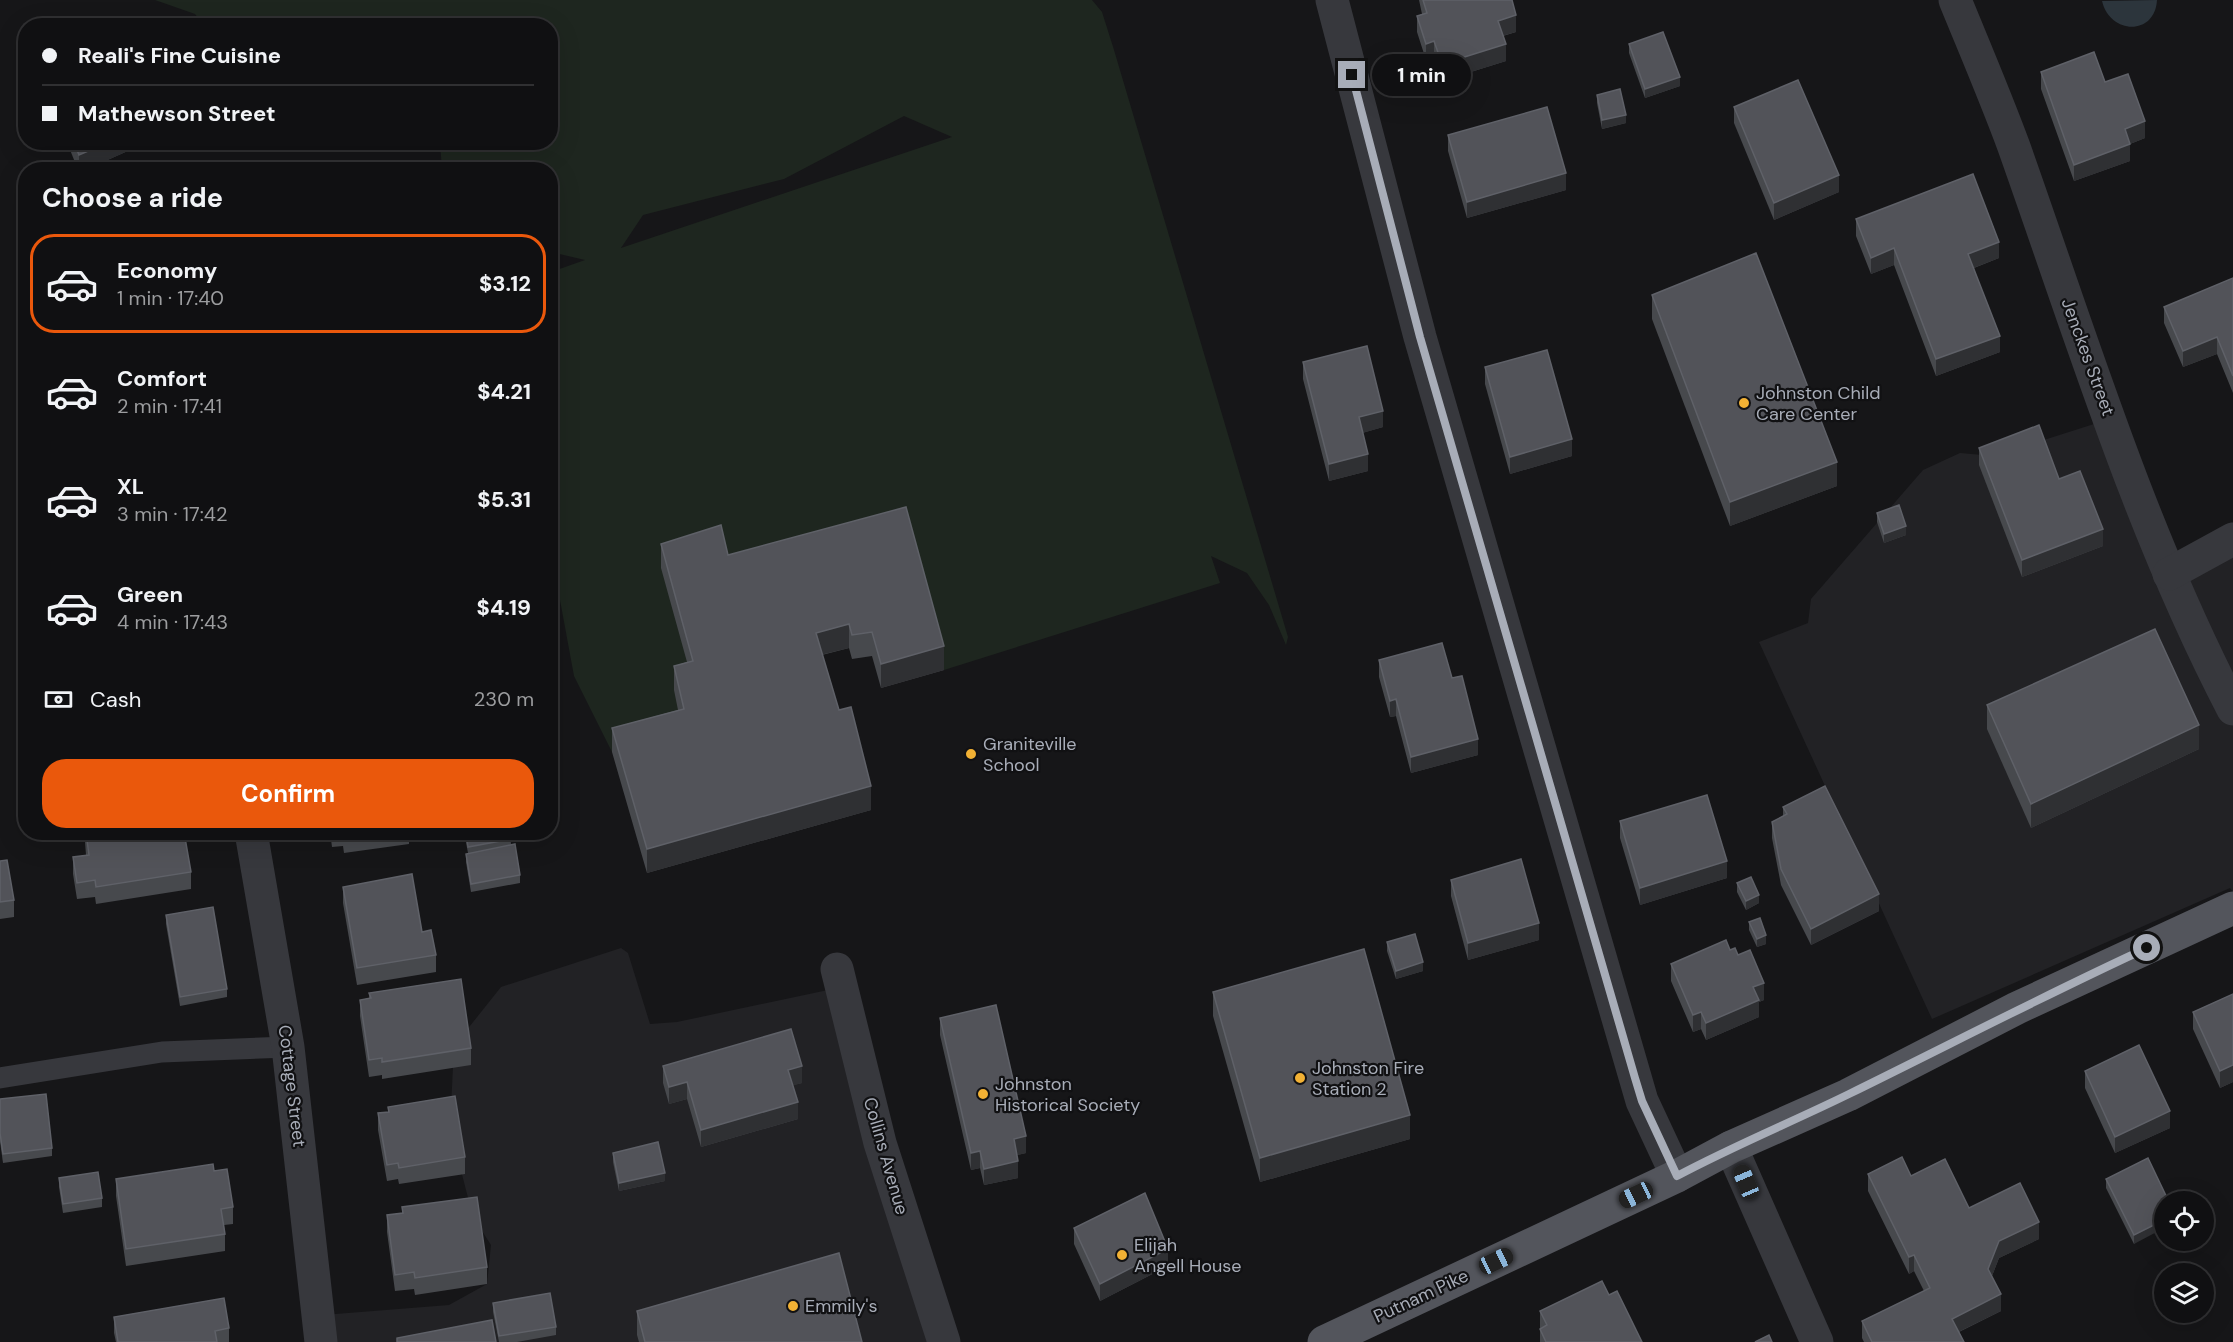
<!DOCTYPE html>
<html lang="en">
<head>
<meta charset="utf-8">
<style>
  body { margin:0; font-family:"DM Sans",sans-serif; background:#19191b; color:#f1f3f6; height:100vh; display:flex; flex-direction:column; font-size:22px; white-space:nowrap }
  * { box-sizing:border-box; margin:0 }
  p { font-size:20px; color:#9c9d9f }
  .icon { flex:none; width:33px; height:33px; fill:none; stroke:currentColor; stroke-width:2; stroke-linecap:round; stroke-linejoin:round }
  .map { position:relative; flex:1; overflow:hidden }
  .drawer { position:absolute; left:18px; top:162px; width:540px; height:678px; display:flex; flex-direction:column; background:#101012; border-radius:24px; box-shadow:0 6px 24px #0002,0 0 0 2px #303032 }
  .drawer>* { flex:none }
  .hud { position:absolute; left:18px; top:18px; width:540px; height:132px; border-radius:24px; box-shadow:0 6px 24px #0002,0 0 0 2px #303032; display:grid; align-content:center; height:132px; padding:0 24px; background:#101012 }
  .buttons { position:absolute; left:2154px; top:1191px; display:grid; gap:12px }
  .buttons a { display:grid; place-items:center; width:60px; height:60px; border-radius:50%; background:#101012; box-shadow:0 6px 24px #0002,0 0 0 2px #303032; font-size:30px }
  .end { position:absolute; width:27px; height:27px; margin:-14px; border:8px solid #a8adb8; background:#111; box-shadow:0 0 0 3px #111 }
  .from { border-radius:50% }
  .bubble { position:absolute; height:42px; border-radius:21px; background:#101012; box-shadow:0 6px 24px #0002,0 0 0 2px #303032; font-size:20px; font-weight:700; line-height:42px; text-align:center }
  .car { position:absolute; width:18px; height:36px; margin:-18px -9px; border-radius:8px; box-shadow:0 0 4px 2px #0007; background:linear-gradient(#222 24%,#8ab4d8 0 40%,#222 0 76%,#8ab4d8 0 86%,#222 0) }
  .hud b { display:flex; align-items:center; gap:21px; height:57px; font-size:22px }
  .hud b+b { border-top:2px solid #303032 }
  .hud i { width:15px; height:15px; background:#f1f3f6 }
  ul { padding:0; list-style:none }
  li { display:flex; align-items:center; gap:18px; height:99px; margin:0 12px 9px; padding:0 12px; border:3px solid transparent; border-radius:24px }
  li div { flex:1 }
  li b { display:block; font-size:22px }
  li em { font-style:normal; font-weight:700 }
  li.current { border-color:#ea580c }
  li>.icon { width:54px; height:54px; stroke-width:1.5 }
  h2 { padding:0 24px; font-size:27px; line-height:72px }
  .pay { display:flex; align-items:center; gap:15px; height:66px; padding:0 24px; font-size:22px }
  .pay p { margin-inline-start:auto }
  .primary-button { display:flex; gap:12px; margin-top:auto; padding:12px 24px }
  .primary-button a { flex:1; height:69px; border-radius:24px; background:#ea580c; color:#fff; font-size:24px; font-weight:700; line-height:69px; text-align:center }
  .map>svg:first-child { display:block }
  .built { fill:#222225 }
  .green { fill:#1e261f; fill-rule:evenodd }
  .water { fill:#2c353c }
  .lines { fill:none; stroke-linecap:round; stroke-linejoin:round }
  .lane { stroke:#37383d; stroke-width:21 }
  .street { stroke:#37383d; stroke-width:33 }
  .primary { stroke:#53555c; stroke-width:33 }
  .wall { fill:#47494d }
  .shaded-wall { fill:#2f3033 }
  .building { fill:#525359; stroke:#5f6168; stroke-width:1.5 }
  .route { stroke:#a8adb8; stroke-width:8 }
  .poi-dot { fill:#f2b134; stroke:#111113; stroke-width:2 }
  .labels { text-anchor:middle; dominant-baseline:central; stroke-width:4.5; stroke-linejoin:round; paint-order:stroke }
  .street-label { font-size:18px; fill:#a8adb8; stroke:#111113 }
  .poi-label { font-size:18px; fill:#a8adb8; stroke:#111113; text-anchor:start }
</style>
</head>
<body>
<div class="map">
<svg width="2233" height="1342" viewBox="0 0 2233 1342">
  <rect width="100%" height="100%" fill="#161618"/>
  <g class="built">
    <polygon points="2116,417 2169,562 2233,544 2233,892 2230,888 1932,1019 1759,642 1808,623 1811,599 1923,470 1960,453 1993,456"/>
    <polygon points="621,948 628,953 650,1024 677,1022 847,986 946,1342 323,1342 323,1315 449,1305 487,1284 491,1245 473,1217 450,1128 454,1046 501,987"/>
  </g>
  <path class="green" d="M155,0H1092L1102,12L1114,50L1288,637L1286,645L1269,605L1247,573L1211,556L1220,583L944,670L906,531L693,684L684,733L612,752L574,676L551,551V272L585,260L551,252L550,170L442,169L440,143L550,142V26L204,25L195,14ZM904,116L952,137L621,248L643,215L784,179Z"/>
  <path class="water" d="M2157,0C2155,36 2110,35 2102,1Z"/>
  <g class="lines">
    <polyline class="lane" points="0,1078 162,1052 288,1047"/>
    <g class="street">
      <polyline points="1332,0 1420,337 1642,1101 1677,1176"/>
      <path d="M1955,0C1975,49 1996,98 2014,147C2081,336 2140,531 2233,709"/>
      <polyline points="2169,574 2233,539"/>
      <polyline points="251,832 288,1047 321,1342"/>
      <polyline points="837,969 880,1143 944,1342"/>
      <polyline points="1731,1147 1817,1342"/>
    </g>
    <polyline class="primary" points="1324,1342 1677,1176 1731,1147 1848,1095 2017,1008 2233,908"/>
  </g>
  <g class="wall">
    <polygon points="1419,0 1512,0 1516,32 1503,36 1506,61 1442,81 1434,57 1426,60 1417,32 1417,16 1422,14"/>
    <polygon points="1629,44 1680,86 1645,98 1629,53"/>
    <polygon points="2041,72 2105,82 2145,138 2130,144 2130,161 2074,181 2041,89"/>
    <polygon points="1597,95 1626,123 1602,129 1597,103"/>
    <polygon points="1734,107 1839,192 1774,220 1734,123"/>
    <polygon points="1448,135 1566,190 1467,218 1448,151"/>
    <polygon points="67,142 148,142 85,170 78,170"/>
    <polygon points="1856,219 1999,258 1974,268 2000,352 1936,376 1894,265 1871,274 1856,236"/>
    <polygon points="2233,278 2233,393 2217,354 2183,367 2164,323 2164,307"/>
    <polygon points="1652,295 1837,486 1730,526 1652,319"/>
    <polygon points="1303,362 1383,427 1362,433 1368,471 1329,481 1303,379"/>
    <polygon points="1485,367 1572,456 1510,474 1485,384"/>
    <polygon points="1979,448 2059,479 2103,546 2022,577 1979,465"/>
    <polygon points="1877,513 1906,535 1884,543 1877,522"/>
    <polygon points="661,544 728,555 944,670 881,688 872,656 852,659 849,648 822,655 839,710 871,810 647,873 612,752 612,728 678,710 674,690 674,666 687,662 661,568"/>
    <polygon points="1379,660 1452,678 1478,755 1411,773 1396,716 1390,717 1379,677"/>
    <polygon points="1987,705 2199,749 2031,828 1987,729"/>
    <polygon points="1783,807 1879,911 1811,945 1781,885 1772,838 1772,822 1783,816"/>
    <polygon points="1620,821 1727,878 1640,905 1620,838"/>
    <polygon points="85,832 184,832 191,872 191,889 96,904 95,897 77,899 73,874 73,857 86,855 85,842"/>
    <polygon points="330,832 409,832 409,844 344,853 343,846 332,847"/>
    <polygon points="464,832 510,832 511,844 520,875 520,883 471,892 466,862 466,854 468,853"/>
    <polygon points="0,861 14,900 14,917 0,919"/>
    <polygon points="1451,880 1539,940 1468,960 1451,896"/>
    <polygon points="1737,883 1759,903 1746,910 1737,892"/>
    <polygon points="343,887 422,932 436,955 436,972 357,985 343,903"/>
    <polygon points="166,915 227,989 227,997 180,1006 166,924"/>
    <polygon points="1749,922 1766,944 1757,947 1749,930"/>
    <polygon points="1387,942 1423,971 1396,979 1387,951"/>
    <polygon points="1730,950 1738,955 1764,1000 1759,1002 1759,1017 1706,1040 1701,1029 1693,1032 1671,981 1671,964"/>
    <polygon points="1213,992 1410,1139 1260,1182 1213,1016"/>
    <polygon points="369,993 471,1048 471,1065 382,1079 382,1075 369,1077 360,1016 360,1000 369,998"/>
    <polygon points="2233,994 2233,1082 2220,1088 2193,1029 2193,1012"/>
    <polygon points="940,1018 1026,1153 1017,1155 1018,1178 984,1185 980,1168 971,1170 940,1035"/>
    <polygon points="663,1066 802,1083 793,1085 798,1119 701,1147 687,1099 669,1104 663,1083"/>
    <polygon points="2085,1071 2170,1128 2115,1153 2085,1088"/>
    <polygon points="0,1099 52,1148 52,1156 3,1163 0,1141"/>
    <polygon points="388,1107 465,1157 465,1174 399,1184 398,1179 387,1181 378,1130 378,1113 388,1112"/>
    <polygon points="613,1153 665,1181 619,1191 613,1162"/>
    <polygon points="214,1171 233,1207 233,1224 224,1225 225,1234 225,1251 126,1266 116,1196 116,1179"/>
    <polygon points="1868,1174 1911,1176 1969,1208 2039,1239 1999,1258 1992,1276 2001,1311 1959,1332 1964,1342 1864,1342 1862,1338 1862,1321 1924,1291 1914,1271 1909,1274 1868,1191"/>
    <polygon points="59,1178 102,1198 102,1207 63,1213 59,1187"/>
    <polygon points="2106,1179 2169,1202 2134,1244 2106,1188"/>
    <polygon points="402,1207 487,1267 487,1284 415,1295 414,1289 395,1291 387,1232 387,1215 402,1213"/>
    <polygon points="1074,1228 1168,1266 1100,1301 1074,1244"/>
    <polygon points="1609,1295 1642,1342 1540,1342 1540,1311"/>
    <polygon points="493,1303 556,1327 556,1335 517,1342 499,1342 493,1312"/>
    <polygon points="637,1311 862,1342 639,1342 637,1335"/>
    <polygon points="114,1317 229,1328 229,1342 116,1342 114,1333"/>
  </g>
  <g class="shaded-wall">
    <polygon points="1516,15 1516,32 1498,37 1498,21"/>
    <polygon points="1434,41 1434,57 1426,60 1426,44"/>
    <polygon points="1506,44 1506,61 1442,81 1442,64"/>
    <polygon points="1680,77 1680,86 1645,98 1645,89"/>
    <polygon points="1626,115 1626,123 1602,129 1602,120"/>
    <polygon points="2145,121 2145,138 2125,146 2125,129"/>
    <polygon points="109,142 148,142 85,170 79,170 79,155"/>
    <polygon points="2130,144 2130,161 2074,181 2074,165"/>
    <polygon points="1566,173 1566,190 1467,218 1467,202"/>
    <polygon points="1839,175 1839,192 1774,220 1774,203"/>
    <polygon points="1999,242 1999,258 1968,270 1968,254"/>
    <polygon points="1894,248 1894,265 1871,274 1871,258"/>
    <polygon points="2000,336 2000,352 1936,376 1936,359"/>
    <polygon points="2217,337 2217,354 2183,367 2183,351"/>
    <polygon points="1383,411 1383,427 1359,434 1359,417"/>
    <polygon points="1572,439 1572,456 1510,474 1510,457"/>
    <polygon points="1368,454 1368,471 1329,481 1329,464"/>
    <polygon points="1837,462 1837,486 1730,526 1730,502"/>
    <polygon points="1906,526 1906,535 1884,543 1884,534"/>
    <polygon points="2103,529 2103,546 2022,577 2022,560"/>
    <polygon points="849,624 849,648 816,656 816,633"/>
    <polygon points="944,646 944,670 881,688 881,664"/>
    <polygon points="1396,699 1396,716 1390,717 1390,701"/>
    <polygon points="2199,725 2199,749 2031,828 2031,804"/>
    <polygon points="1478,739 1478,755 1411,773 1411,757"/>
    <polygon points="871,786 871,810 647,873 647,849"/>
    <polygon points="1727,861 1727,878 1640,905 1640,888"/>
    <polygon points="1879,894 1879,911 1811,945 1811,929"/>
    <polygon points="1759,895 1759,903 1746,910 1746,901"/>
    <polygon points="1539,923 1539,940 1468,960 1468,943"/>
    <polygon points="1766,935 1766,944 1757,947 1757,939"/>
    <polygon points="1423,962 1423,971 1396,979 1396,971"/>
    <polygon points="1764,983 1764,1000 1759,1002 1759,1017 1706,1040 1706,1023 1753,987"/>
    <polygon points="1701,1012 1701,1029 1693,1032 1693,1015"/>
    <polygon points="2233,1065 2233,1082 2220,1088 2220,1071"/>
    <polygon points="802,1066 802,1083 788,1087 788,1070"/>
    <polygon points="687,1082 687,1099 669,1104 669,1087"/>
    <polygon points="798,1102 798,1119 701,1147 701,1130"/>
    <polygon points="2170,1111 2170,1128 2115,1153 2115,1137"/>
    <polygon points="1410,1115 1410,1139 1260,1182 1260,1158"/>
    <polygon points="1026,1136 1026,1153 1014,1156 1014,1139"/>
    <polygon points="980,1151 980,1168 971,1170 971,1153"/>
    <polygon points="1018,1161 1018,1178 984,1185 984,1169"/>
    <polygon points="665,1173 665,1181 619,1191 619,1183"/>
    <polygon points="2164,1220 2164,1228 2134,1244 2134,1235"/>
    <polygon points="2039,1222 2039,1239 1999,1258 1988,1286 1988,1269 1999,1241"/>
    <polygon points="1168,1249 1168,1266 1100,1301 1100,1284"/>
    <polygon points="1914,1255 1914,1271 1909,1274 1909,1257"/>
    <polygon points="2001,1294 2001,1311 1952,1335 1952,1319"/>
  </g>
  <g class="building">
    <polygon points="1423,0 1512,0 1516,15 1498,21 1506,44 1442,64 1434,41 1426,44 1417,16 1427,13"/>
    <polygon points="1663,32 1680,77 1645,89 1629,44"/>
    <polygon points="2094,52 2105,82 2128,74 2145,121 2125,129 2130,144 2074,165 2041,72"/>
    <polygon points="1798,80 1839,175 1774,203 1734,107"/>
    <polygon points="1620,89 1626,115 1602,120 1597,95"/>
    <polygon points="1547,107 1566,173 1467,202 1448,135"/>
    <polygon points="74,142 109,142 79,155"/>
    <polygon points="1973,174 1999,242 1968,254 2000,336 1936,359 1894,248 1871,258 1856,219"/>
    <polygon points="1756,253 1837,462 1730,502 1652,295"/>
    <polygon points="2233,278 2233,376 2217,337 2183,351 2164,307"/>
    <polygon points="1367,346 1383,411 1359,417 1368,454 1329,464 1303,362"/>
    <polygon points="1547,350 1572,439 1510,457 1485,367"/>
    <polygon points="2039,425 2059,479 2080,471 2103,529 2022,560 1979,448"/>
    <polygon points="1899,505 1906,526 1884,534 1877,513"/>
    <polygon points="906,507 944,646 881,664 872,632 852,635 849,624 816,633 839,710 851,707 871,786 647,849 612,728 684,709 674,666 693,661 661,544 721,525 728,555"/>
    <polygon points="2155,629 2199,725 2031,804 1987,705"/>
    <polygon points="1442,643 1452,678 1462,676 1478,739 1411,757 1396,699 1390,701 1379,660"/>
    <polygon points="1825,786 1879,894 1811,929 1781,869 1772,822 1787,814 1783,807"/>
    <polygon points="1707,795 1727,861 1640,888 1620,821"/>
    <polygon points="86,832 184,832 191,872 96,887 95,880 77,883 73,857 89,855"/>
    <polygon points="344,832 370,832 344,836"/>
    <polygon points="466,832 510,832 511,839 468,847"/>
    <polygon points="515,844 520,875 471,884 466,854"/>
    <polygon points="1521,859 1539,923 1468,943 1451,880"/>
    <polygon points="7,860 14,900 0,902 0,861"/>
    <polygon points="412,874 422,932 431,930 436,955 357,968 343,887"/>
    <polygon points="1751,877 1759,895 1746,901 1737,883"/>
    <polygon points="213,907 227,989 180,997 166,915"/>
    <polygon points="1760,918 1766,935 1757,939 1749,922"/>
    <polygon points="1415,934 1423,962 1396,971 1387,942"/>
    <polygon points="1726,940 1730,950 1735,948 1738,955 1750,950 1764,983 1753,987 1759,1000 1706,1023 1701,1012 1693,1015 1671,964"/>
    <polygon points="1364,949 1410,1115 1260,1158 1213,992"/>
    <polygon points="461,979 471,1048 382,1062 382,1058 369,1060 360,1000 371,998 369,993"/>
    <polygon points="2233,994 2233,1065 2220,1071 2193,1012"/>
    <polygon points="996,1005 1026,1136 1014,1139 1018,1161 984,1169 980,1151 971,1153 940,1018"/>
    <polygon points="791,1029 802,1066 788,1070 798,1102 701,1130 687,1082 669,1087 663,1066"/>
    <polygon points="2139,1045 2170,1111 2115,1137 2085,1071"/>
    <polygon points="46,1094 52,1148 3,1154 0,1133 0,1099"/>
    <polygon points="455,1096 465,1157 399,1168 398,1163 387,1165 378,1113 389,1112 388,1107"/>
    <polygon points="658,1142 665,1173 619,1183 613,1153"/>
    <polygon points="1902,1157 1911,1176 1945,1159 1969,1208 2020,1183 2039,1222 1999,1241 1988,1269 2001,1294 1952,1319 1964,1342 1872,1342 1862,1321 1930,1288 1914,1255 1909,1257 1868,1174"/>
    <polygon points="2148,1158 2169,1202 2164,1202 2164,1220 2134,1235 2106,1179"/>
    <polygon points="213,1164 214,1171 227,1169 233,1207 221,1209 225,1234 126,1249 116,1179"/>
    <polygon points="98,1172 102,1198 63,1204 59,1178"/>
    <polygon points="1145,1193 1168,1249 1100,1284 1074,1228"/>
    <polygon points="477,1197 487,1267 415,1278 414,1272 395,1275 387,1215 403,1213 402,1207"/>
    <polygon points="839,1253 862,1342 645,1342 637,1311"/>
    <polygon points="1602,1281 1609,1295 1617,1291 1642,1342 1546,1342 1540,1329 1547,1325 1540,1311"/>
    <polygon points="550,1293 556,1327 499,1336 493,1303"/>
    <polygon points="224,1298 229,1328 215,1331 217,1342 118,1342 114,1317"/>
    <polygon points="492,1320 496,1342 397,1342 397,1338"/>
    <polygon points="1769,1335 1772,1342 1755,1342"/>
  </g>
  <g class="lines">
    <path class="route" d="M1352,75L1420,337L1635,1078L1642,1101L1677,1176C1733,1146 1792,1122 1849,1094C1949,1045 2047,994 2147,948"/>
  </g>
  <g class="poi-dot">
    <circle cx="1744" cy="403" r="6"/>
    <circle cx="971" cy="754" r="6"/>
    <circle cx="1300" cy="1078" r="6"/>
    <circle cx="983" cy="1094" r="6"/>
    <circle cx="1122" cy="1255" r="6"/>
    <circle cx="793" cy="1306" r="6"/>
  </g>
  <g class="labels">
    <g class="street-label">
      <text transform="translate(2088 357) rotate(70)">Jenckes Street</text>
      <text transform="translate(292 1086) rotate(83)">Cottage Street</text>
      <text transform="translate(886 1156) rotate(74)">Collins Avenue</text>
      <text transform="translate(1421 1296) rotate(-25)">Putnam Pike</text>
    </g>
    <g class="poi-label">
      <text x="1756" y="393">Johnston Child<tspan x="1756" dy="21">Care Center</tspan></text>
      <text x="983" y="744">Graniteville<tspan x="983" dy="21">School</tspan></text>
      <text x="1312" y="1068">Johnston Fire<tspan x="1312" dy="21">Station 2</tspan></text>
      <text x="995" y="1084">Johnston<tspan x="995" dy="21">Historical Society</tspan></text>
      <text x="1134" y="1245">Elijah<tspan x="1134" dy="21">Angell House</tspan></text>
      <text x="805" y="1306">Emmily's</text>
    </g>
  </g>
</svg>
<div class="buttons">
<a><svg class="icon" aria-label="locate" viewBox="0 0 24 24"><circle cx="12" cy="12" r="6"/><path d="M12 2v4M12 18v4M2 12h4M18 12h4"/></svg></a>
<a><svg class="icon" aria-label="layers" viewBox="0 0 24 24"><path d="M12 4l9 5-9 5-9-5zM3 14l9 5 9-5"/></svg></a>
</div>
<i class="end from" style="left:2147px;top:948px"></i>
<i class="end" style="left:1352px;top:75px"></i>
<div class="bubble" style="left:1372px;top:54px;width:99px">1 min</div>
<i class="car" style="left:1746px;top:1182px;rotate:337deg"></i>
<i class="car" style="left:1636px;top:1195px;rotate:245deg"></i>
<i class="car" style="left:1496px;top:1261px;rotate:65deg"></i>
<div class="hud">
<b><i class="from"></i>Reali's Fine Cuisine</b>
<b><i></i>Mathewson Street</b>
</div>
<section class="drawer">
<h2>Choose a ride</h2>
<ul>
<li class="current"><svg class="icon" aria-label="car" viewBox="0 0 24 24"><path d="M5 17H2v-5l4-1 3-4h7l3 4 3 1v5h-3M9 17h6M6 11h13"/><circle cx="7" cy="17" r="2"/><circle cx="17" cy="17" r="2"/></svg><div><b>Economy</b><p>1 min · 17:40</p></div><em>$3.12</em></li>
<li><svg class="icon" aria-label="car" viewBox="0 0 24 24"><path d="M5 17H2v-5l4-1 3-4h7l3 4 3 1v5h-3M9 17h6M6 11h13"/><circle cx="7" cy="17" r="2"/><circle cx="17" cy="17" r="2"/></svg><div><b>Comfort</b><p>2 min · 17:41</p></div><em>$4.21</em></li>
<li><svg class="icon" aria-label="car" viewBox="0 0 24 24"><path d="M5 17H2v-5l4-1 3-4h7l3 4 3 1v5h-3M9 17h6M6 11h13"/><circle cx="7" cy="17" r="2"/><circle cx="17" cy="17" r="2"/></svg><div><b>XL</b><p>3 min · 17:42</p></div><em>$5.31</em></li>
<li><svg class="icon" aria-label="car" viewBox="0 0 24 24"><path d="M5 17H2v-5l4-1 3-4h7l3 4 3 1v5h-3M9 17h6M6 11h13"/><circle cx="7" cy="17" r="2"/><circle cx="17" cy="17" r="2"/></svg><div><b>Green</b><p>4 min · 17:43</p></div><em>$4.19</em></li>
</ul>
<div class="pay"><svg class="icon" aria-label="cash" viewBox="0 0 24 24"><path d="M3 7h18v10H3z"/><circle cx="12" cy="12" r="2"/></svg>Cash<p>230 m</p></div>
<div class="primary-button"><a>Confirm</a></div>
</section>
</div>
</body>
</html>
